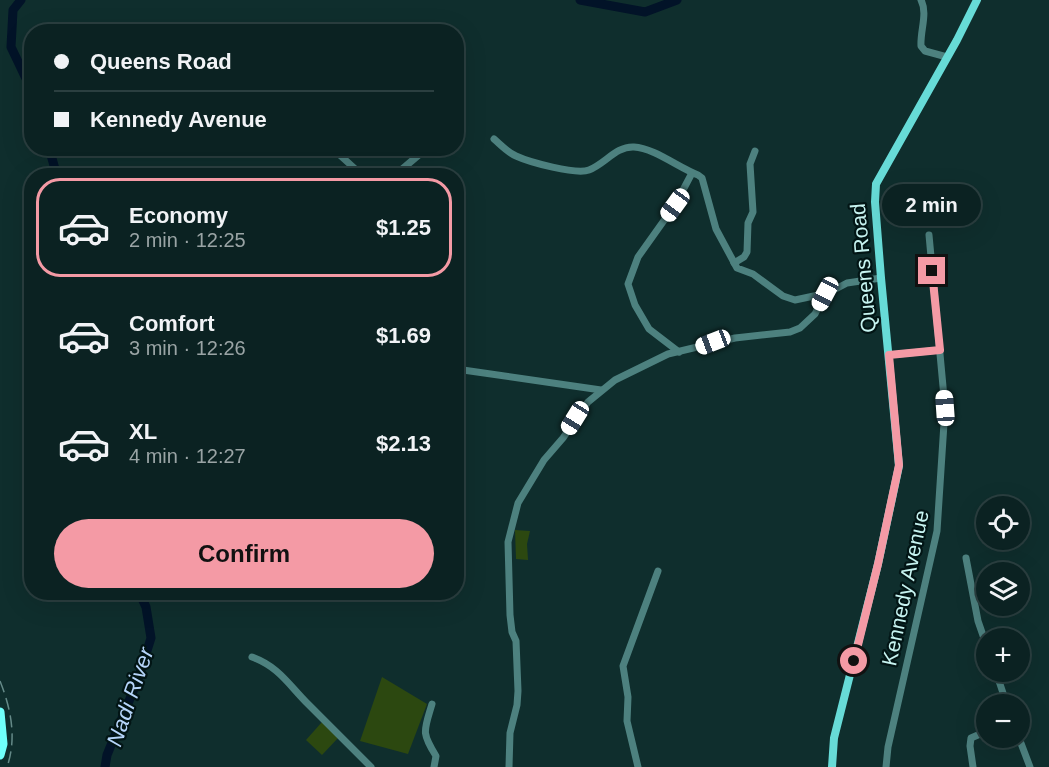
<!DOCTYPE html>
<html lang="en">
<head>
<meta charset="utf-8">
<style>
  body { margin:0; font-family:Arial,sans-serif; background:#192f2f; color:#f1f3f6; height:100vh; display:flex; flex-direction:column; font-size:22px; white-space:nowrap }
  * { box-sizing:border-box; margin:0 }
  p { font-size:20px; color:#9aa4a5 }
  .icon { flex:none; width:33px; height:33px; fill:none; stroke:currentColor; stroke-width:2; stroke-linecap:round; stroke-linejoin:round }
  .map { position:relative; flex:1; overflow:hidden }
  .details { position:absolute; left:24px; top:168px; width:440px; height:432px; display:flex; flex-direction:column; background:#0b2222; border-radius:24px; box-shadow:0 6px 24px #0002,0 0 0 2px #2b3f40 }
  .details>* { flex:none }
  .guide { position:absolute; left:24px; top:24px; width:440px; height:132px; border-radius:24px; box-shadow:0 6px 24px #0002,0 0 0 2px #2b3f40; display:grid; align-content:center; height:132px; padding:0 30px; background:#0b2222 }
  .tools { position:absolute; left:976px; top:496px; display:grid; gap:12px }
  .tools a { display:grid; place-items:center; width:54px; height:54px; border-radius:50%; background:#0b2222; box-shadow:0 6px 24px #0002,0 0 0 2px #2b3f40; font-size:30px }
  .end { position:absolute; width:27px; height:27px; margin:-14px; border:8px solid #f49aa5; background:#111; box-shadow:0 0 0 3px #111 }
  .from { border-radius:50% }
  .bubble { position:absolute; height:42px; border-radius:21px; background:#0b2222; box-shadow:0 6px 24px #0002,0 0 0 2px #2b3f40; font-size:20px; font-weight:600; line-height:42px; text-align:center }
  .car { position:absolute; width:18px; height:36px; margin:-18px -9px; border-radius:8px; box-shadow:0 0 4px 2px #0007; background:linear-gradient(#fff 24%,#345 0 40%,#fff 0 76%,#345 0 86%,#fff 0) }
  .guide b { display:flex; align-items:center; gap:21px; height:57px; font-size:22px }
  .guide b+b { border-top:2px solid #2b3f40 }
  .guide i { width:15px; height:15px; background:#f1f3f6 }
  ul { padding:10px 0 0; list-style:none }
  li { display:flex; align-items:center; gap:18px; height:99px; margin:0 12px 9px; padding:0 18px; border:3px solid transparent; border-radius:24px }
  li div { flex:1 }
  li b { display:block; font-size:22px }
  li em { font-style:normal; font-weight:600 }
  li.on { border-color:#f49aa5 }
  li>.icon { width:54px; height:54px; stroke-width:1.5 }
  .button { display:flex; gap:12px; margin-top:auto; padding:12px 30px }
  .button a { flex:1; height:69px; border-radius:36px; background:#f49aa5; color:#111; font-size:24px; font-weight:600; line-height:69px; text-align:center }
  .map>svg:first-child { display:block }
  .green { fill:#2c4810 }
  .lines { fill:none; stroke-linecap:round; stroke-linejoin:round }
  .river { stroke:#021328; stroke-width:9 }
  .minor { stroke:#4d817f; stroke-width:7 }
  .major { stroke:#67dbd7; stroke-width:8 }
  .highway { stroke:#6ffffa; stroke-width:9 }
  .rail { stroke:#658a88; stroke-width:1.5; stroke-dasharray:12 6; stroke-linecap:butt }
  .route { stroke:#f49aa5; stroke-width:8 }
  .labels { text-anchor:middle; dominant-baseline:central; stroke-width:4.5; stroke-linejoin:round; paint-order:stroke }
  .street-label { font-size:21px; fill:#c7f4f1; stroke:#021515 }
  .water-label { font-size:22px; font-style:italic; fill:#b6d5fa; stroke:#021515 }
</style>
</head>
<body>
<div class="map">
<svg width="1049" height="767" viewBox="0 0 1049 767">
  <rect width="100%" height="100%" fill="#0f2e2d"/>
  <g class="green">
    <polygon points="515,530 530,531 527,544 528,560 516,559"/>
    <polygon points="382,677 427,704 408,754 360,741"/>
    <polygon points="322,722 338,738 322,755 306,740"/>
  </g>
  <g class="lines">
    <g class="river">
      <polyline points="21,0 13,10 11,47 32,91"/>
      <polyline points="580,0 645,12 677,0"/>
      <polyline points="49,148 57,176"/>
      <polyline points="105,767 107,755 138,679 151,638 146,607 139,592"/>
    </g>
    <g class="minor">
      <path d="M921,0C928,13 920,31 921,46L925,51L947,57"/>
      <path d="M494,139C501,145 507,152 516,156C529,162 576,175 589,170C605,164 616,146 634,147C654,148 679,168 698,175L702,178L716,229L737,268L753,274L783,296L795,300L828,293L847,283L881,278"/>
      <polyline points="332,148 363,176"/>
      <polyline points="394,176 427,148"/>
      <polyline points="734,263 744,257 747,252 748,223 753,212 750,164 755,151"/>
      <polyline points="679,352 649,329 635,305 628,284 638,257 675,205 692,173"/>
      <polyline points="889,355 940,350"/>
      <polyline points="456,369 601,390"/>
      <polyline points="966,558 978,621 987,647"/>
      <path d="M252,657C279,667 288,684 308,704C329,725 350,746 371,767"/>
      <polyline points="996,672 1007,705"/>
      <path d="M432,704C424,731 421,732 436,756L434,767"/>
      <polyline points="1019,738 1030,767"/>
      <polyline points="509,767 510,733 517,705 518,691 516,641 512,632 510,615 508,542 518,503 544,460 563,438 588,402 615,380 668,354 735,338 790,332 800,328 815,314 825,294"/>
      <polyline points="638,767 627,721 628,697 623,666 658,571"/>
      <polyline points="886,767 888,747 937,531 945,408 929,235"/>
      <polyline points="973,767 970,746 971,738 987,731"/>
    </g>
    <polyline class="major" points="832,767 834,738 878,564 899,466 881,278 875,202 876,184 957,40 977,0"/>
    <polyline class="highway" points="0,712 3,744 0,755"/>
    <path class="rail" d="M0,681C11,709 17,738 7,767"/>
  </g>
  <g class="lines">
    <polyline class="route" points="854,661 878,564 899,465 889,355 940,350 932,271"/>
  </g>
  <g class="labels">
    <g class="street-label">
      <text transform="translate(863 268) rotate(-95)">Queens Road</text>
      <text transform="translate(905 588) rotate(-78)">Kennedy Avenue</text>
    </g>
    <g class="water-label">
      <text transform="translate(130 697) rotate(-71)">Nadi River</text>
    </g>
  </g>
</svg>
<div class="tools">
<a><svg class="icon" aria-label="locate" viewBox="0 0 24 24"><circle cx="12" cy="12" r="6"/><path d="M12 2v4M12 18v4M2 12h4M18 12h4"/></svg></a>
<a><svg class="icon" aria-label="layers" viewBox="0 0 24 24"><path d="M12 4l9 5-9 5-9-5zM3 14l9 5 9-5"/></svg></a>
<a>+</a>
<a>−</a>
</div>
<i class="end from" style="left:854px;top:661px"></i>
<i class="end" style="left:932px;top:271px"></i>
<div class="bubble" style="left:882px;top:184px;width:99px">2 min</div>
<i class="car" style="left:675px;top:205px;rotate:216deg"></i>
<i class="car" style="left:825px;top:294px;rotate:208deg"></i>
<i class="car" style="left:713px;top:342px;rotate:249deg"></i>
<i class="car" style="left:945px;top:408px;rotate:356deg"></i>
<i class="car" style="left:575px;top:418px;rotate:212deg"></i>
<div class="guide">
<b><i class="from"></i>Queens Road</b>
<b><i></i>Kennedy Avenue</b>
</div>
<section class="details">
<ul>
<li class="on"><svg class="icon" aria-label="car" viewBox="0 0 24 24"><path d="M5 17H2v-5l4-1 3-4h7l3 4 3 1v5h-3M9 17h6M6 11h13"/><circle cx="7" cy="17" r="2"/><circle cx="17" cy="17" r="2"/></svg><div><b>Economy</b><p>2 min · 12:25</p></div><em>$1.25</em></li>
<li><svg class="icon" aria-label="car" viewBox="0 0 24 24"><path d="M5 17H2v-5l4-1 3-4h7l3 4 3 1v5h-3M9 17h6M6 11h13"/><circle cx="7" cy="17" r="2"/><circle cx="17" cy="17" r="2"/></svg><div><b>Comfort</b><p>3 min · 12:26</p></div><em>$1.69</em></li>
<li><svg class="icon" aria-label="car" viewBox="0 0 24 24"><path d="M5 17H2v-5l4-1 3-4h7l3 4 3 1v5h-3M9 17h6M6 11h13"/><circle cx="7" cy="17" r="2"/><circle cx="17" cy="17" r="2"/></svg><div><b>XL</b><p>4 min · 12:27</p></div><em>$2.13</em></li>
</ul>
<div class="button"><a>Confirm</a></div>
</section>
</div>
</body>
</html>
